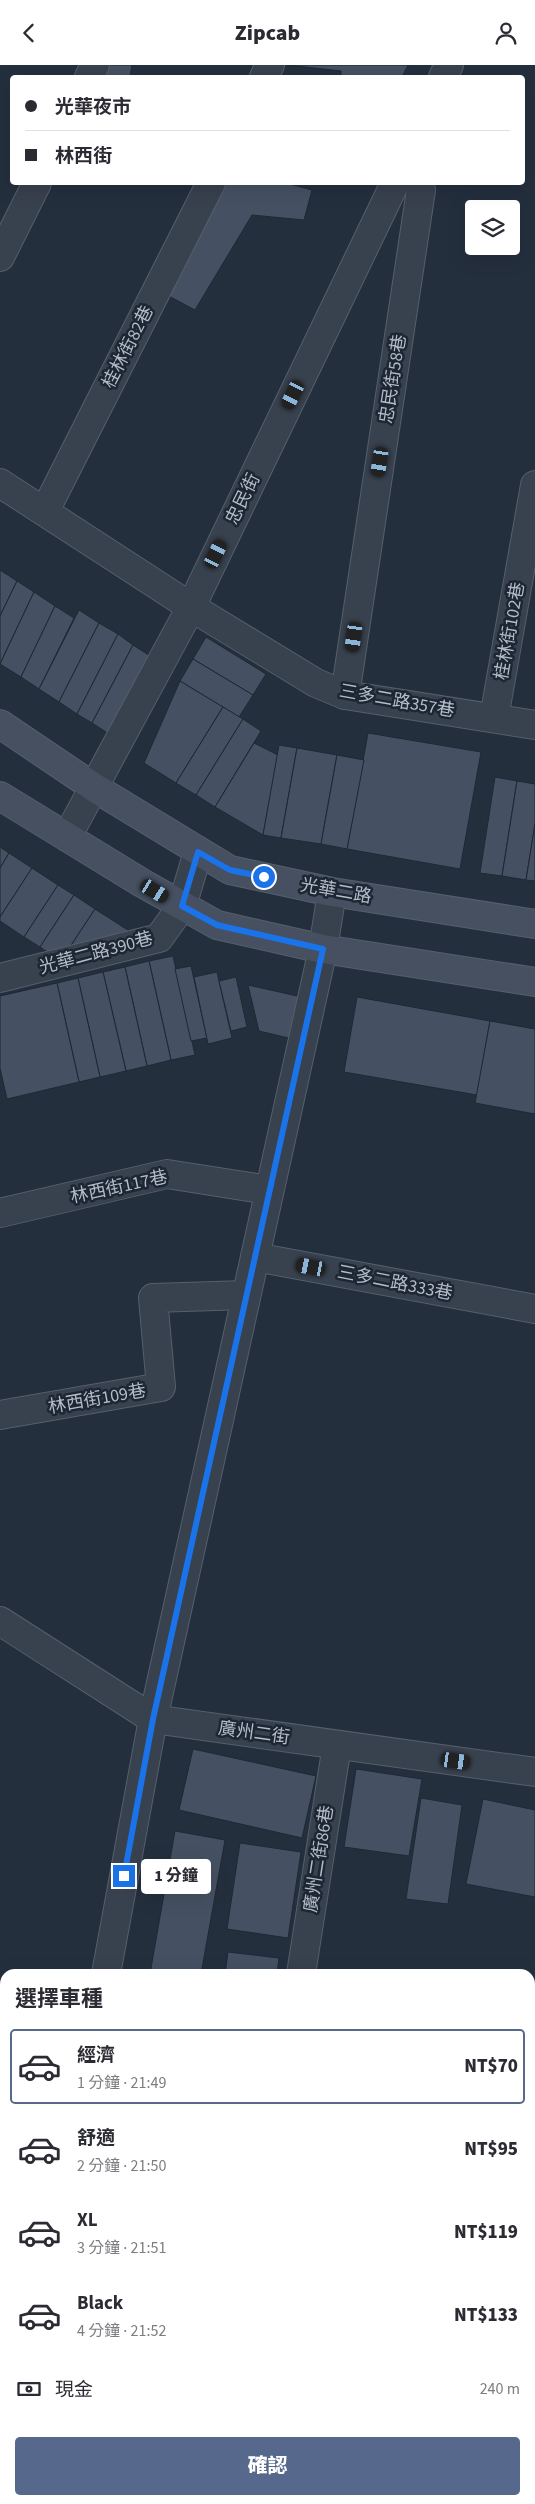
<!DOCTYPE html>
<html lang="zh-TW">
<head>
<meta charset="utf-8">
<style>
  body { margin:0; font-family:"Source Sans 3","Noto Sans TC",sans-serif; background:#f2f2f3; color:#2b2b33; height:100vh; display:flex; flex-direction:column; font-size:19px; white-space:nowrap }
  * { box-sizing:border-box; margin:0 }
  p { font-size:16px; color:#7c7c81 }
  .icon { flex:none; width:28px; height:28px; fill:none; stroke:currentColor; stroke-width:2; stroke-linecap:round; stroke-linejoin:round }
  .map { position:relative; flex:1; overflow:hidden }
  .sheet { position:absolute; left:0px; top:1904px; width:535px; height:536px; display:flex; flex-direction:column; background:#fff; border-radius:15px 15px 0 0; box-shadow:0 5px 20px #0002 }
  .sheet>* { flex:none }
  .guide { position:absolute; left:10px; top:10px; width:515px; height:110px; border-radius:5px; box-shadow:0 5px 20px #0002; display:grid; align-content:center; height:110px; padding:0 15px; background:#fff }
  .buttons { position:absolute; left:465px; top:135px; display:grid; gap:10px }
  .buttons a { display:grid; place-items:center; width:55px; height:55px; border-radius:5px; background:#fff; box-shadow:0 5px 20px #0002; font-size:25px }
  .end { position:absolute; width:22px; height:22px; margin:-11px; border:6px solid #1a73e8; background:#fff; box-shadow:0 0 0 2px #fff }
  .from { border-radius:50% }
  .bubble { position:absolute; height:35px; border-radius:5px; background:#fff; box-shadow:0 5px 20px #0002; font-size:16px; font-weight:800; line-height:35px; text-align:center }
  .car { position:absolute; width:15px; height:30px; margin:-15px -8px; border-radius:6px; box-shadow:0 0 4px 1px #0007; background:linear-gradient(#222 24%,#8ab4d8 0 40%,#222 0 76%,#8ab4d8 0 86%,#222 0) }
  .guide b { display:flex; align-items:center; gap:18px; height:48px; font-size:19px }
  .guide b+b { border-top:1px solid #e1e1e2 }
  .guide i { width:12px; height:12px; background:#2b2b33 }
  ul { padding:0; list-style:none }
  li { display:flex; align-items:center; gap:15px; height:75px; margin:0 10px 8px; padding:0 5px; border:2px solid transparent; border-radius:5px }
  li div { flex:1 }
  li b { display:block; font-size:19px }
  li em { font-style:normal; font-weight:800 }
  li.active { border-color:#56698c }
  li>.icon { width:45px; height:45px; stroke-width:1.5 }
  h2 { padding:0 15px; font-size:22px; line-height:60px }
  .pay { display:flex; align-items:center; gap:12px; height:55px; padding:0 15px; font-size:19px }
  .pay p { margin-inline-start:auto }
  .action { display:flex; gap:10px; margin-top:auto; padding:10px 15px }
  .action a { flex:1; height:58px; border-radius:5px; background:#56698c; color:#fff; font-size:20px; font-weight:800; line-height:58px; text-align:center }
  header { display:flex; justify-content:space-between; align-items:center; height:65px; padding:0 15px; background:#fff; font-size:22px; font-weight:800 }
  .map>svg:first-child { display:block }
  .building { fill:#455162; stroke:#1f2835 }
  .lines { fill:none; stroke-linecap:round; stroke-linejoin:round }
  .street-casing { stroke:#565f6c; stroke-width:30 }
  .secondary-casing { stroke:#565f6c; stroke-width:30 }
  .street { stroke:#38414e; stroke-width:28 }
  .secondary { stroke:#465061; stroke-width:28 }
  .route { stroke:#1a73e8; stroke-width:6 }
  .labels { text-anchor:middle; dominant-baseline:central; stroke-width:5; stroke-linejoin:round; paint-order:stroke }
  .street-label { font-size:18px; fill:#b4bcc9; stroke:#1d2633 }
</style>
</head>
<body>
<header><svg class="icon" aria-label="back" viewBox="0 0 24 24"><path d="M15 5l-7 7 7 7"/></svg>Zipcab<svg class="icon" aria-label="person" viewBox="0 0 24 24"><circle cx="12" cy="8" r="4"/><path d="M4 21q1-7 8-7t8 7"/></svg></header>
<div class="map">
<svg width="535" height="2439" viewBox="0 0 535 2439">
  <rect width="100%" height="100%" fill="#242f3e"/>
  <g class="building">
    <polygon points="105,0 132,0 130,12 99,12"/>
    <polygon points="288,0 408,0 402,12 341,12 341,6"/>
    <polygon points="208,118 286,118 312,125 304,155 252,150 195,245 152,222"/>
    <polygon points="0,505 17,516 0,551"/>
    <polygon points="17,516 34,527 0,599 0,551"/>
    <polygon points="34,527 55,541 21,612 0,599"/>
    <polygon points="55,541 74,553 39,624 21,612"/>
    <polygon points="79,545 99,558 59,637 39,624"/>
    <polygon points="99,558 118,569 77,649 59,637"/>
    <polygon points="118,569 133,580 92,658 77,649"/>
    <polygon points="206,572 266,609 253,630 193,594"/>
    <polygon points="133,580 158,596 120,676 92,658"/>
    <polygon points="193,594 253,630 239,652 180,616"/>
    <polygon points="180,616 223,642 176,718 144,698"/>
    <polygon points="223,642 243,654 196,730 176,718"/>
    <polygon points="243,654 261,666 215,742 196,730"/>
    <polygon points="368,668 481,687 460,804 347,784"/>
    <polygon points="254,678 278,690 263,770 215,742"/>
    <polygon points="279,680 297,683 281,773 263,770"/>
    <polygon points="297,683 337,690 321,779 281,773"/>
    <polygon points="337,690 364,695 347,784 321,779"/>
    <polygon points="495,712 517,716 502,811 480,808"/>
    <polygon points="517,716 535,719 535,759 526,815 502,811"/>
    <polygon points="535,759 535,816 526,815"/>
    <polygon points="0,782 9,788 0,803"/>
    <polygon points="9,788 32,803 0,852 0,803"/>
    <polygon points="32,803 58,820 24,872 0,856 0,852"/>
    <polygon points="58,820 74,830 40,882 24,872"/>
    <polygon points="74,830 95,844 68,885 52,890 40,882"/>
    <polygon points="95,844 134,869 68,885"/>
    <polygon points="173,891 195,990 171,995 149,896"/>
    <polygon points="149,896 171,995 147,1001 125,902"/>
    <polygon points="191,901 207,973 191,976 175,904"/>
    <polygon points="125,902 147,1001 126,1006 103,907"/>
    <polygon points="103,907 126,1006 100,1012 78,913"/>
    <polygon points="217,907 232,973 208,979 194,912"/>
    <polygon points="236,912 247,962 231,966 219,916"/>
    <polygon points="78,913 100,1012 79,1017 57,918"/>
    <polygon points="57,918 79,1017 7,1034 0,1003 0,931"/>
    <polygon points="248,920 306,933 297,975 259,966"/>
    <polygon points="357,932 490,956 477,1030 344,1007"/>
    <polygon points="490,956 535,964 535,1049 475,1038"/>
    <polygon points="193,1684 316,1711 302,1773 179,1745"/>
    <polygon points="356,1704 422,1714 409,1791 344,1782"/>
    <polygon points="421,1733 462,1740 448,1839 406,1834"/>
    <polygon points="483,1734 535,1745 535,1832 466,1819"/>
    <polygon points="175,1766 225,1775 201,1909 150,1909"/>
    <polygon points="240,1778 301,1787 288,1873 227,1864"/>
    <polygon points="228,1887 279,1893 277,1909 225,1909"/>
  </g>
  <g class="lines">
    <defs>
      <g id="street">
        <polyline points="89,12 95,0"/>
        <polyline points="264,12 270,0"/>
        <polyline points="443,12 449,0"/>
        <polyline points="0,192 37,118"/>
        <polyline points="0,418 191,542 316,618 345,630 535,660"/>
        <polyline points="45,446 211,118"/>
        <polyline points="345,630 421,125 419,118"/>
        <polyline points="494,653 535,420"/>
        <polyline points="67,772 191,542 395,118"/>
        <polyline points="0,913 159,873 182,841 198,787"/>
        <polyline points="0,1148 167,1109 269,1125"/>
        <polyline points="255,1192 535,1244"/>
        <polyline points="0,1350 161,1322 153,1233 246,1230"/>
        <polyline points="0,1556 153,1654 535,1707"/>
        <polyline points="106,1909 153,1654 323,884 332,827"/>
        <polyline points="301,1909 337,1680"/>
        <polyline points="530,1952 535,1949"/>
        <polyline points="530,2335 535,2349"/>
        <polyline points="0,2392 5,2394"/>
        <polyline points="214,2435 235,2439"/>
        <polyline points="402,2435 403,2439"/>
        <polyline points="9,2439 9,2435"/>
      </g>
      <g id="secondary">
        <polyline points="0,659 95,723 230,805 332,827 535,859"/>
        <polyline points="0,731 142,818 217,860 323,884 535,917"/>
      </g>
    </defs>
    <use href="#street" class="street-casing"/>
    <use href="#secondary" class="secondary-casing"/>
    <use href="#street" class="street"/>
    <use href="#secondary" class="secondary"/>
  </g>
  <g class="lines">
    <polyline class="route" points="124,1811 153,1654 323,884 217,860 182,841 198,787 230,805 264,812"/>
  </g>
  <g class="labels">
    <g class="street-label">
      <text transform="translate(128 282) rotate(-63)">桂林街82巷</text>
      <text transform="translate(393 314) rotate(-81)">忠民街58巷</text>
      <text transform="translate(243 434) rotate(-64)">忠民街</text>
      <text transform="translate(510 566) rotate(-80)">桂林街102巷</text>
      <text transform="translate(397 636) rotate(10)">三多二路357巷</text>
      <text transform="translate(336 826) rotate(10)">光華二路</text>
      <text transform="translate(96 888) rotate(-15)">光華二路390巷</text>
      <text transform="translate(119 1122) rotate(-12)">林西街117巷</text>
      <text transform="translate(395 1218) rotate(11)">三多二路333巷</text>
      <text transform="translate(97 1334) rotate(-10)">林西街109巷</text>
      <text transform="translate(254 1668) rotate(8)">廣州二街</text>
      <text transform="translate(319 1794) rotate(-81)">廣州二街86巷</text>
    </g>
  </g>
</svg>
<div class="buttons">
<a><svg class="icon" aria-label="layers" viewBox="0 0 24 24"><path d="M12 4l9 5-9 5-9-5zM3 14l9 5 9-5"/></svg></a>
</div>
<i class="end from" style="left:264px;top:812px"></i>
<i class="end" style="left:124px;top:1811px"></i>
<div class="bubble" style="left:141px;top:1794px;width:70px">1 分鐘</div>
<i class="car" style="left:293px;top:330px;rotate:206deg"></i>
<i class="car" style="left:380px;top:397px;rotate:189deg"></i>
<i class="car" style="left:216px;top:489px;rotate:26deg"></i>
<i class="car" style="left:354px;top:572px;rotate:188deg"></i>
<i class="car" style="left:155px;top:826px;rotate:121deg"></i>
<i class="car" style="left:311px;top:1202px;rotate:281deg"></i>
<i class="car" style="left:456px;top:1696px;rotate:98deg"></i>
<div class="guide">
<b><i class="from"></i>光華夜市</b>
<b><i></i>林西街</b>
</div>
<section class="sheet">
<h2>選擇車種</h2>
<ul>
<li class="active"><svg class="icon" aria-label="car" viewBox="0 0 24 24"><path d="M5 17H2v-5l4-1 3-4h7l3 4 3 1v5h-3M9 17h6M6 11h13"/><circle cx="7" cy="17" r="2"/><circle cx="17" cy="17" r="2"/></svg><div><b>經濟</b><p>1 分鐘 · 21:49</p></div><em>NT$70</em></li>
<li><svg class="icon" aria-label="car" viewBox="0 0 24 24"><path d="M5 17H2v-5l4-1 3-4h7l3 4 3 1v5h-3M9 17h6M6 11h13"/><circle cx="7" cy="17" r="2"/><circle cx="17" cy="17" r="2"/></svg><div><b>舒適</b><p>2 分鐘 · 21:50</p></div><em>NT$95</em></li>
<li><svg class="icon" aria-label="car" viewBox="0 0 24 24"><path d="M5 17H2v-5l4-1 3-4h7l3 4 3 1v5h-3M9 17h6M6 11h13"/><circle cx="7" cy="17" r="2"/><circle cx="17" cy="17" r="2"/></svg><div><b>XL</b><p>3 分鐘 · 21:51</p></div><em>NT$119</em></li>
<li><svg class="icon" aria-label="car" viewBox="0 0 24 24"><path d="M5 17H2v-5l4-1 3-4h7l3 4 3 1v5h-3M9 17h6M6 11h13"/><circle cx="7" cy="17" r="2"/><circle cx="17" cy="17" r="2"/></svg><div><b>Black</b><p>4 分鐘 · 21:52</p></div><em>NT$133</em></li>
</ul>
<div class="pay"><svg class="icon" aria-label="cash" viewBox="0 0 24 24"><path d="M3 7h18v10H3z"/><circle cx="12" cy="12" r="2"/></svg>現金<p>240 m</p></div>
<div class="action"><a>確認</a></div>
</section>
</div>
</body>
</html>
